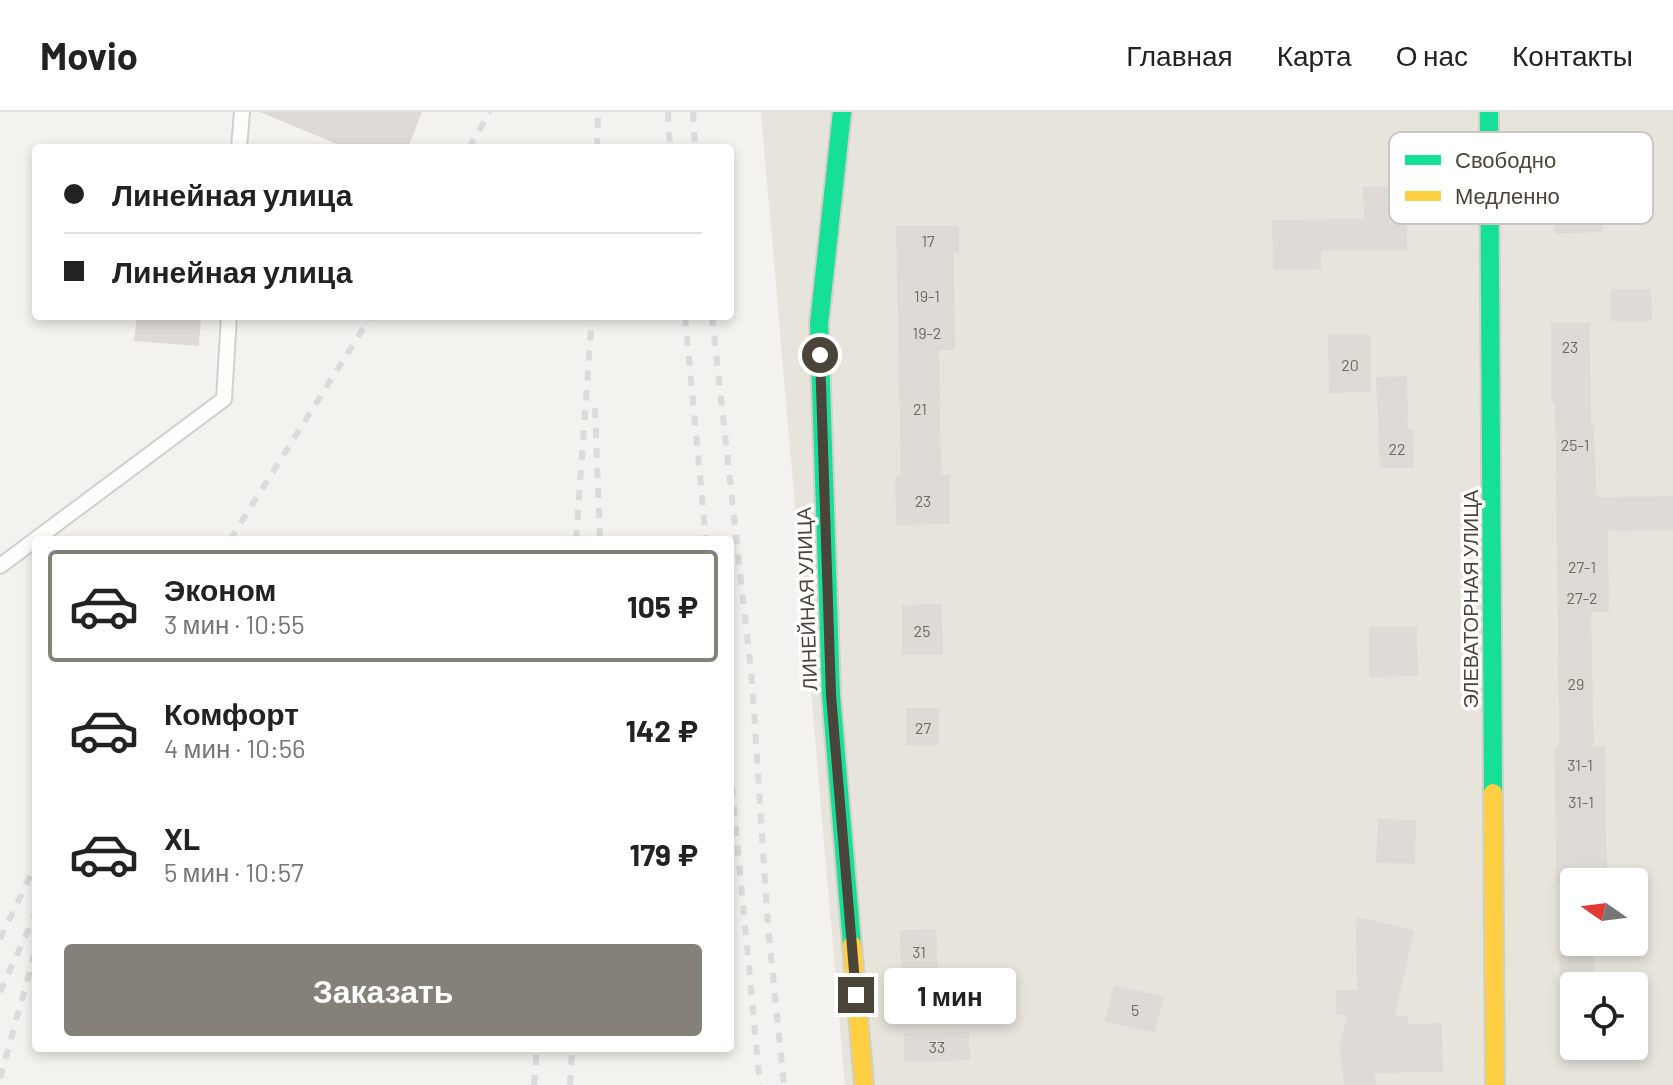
<!DOCTYPE html>
<html lang="ru">
<head>
<meta charset="utf-8">
<style>
  body { margin:0; font-family:Barlow,sans-serif; background:#f2f2f2; color:#222; height:100vh; display:flex; flex-direction:column; font-size:30px; white-space:nowrap }
  * { box-sizing:border-box; margin:0 }
  p { font-size:26px; color:#767676 }
  .icon { flex:none; width:44px; height:44px; fill:none; stroke:currentColor; stroke-width:2; stroke-linecap:round; stroke-linejoin:round }
  .map { position:relative; flex:1; overflow:hidden }
  .panel { position:absolute; left:32px; top:424px; width:702px; height:516px; display:flex; flex-direction:column; background:#fff; border-radius:8px; box-shadow:0 4px 12px #0003 }
  .panel>* { flex:none }
  .banner { position:absolute; left:32px; top:32px; width:702px; height:176px; border-radius:8px; box-shadow:0 4px 12px #0003; display:grid; align-content:center; height:176px; padding:0 32px; background:#fff }
  .needle { width:52px; rotate:284deg }
  .controls { position:absolute; left:1560px; top:756px; display:grid; gap:16px }
  .controls a { display:grid; place-items:center; width:88px; height:88px; border-radius:8px; background:#fff; box-shadow:0 4px 12px #0003; font-size:40px }
  .end { position:absolute; width:36px; height:36px; margin:-18px; border:10px solid #4b4439; background:#fff; box-shadow:0 0 0 4px #fff }
  .from { border-radius:50% }
  .bubble { position:absolute; height:56px; border-radius:8px; background:#fff; box-shadow:0 4px 12px #0003; font-size:26px; font-weight:700; line-height:56px; text-align:center }
  .banner b { display:flex; align-items:center; gap:28px; height:76px; font-size:30px }
  .banner b+b { border-top:2px solid #e0e0e0 }
  .banner i { width:20px; height:20px; background:#222 }
  ul { padding:14px 0 0; list-style:none }
  li { display:flex; align-items:center; gap:24px; height:112px; margin:0 16px 12px; padding:0 16px; border:4px solid transparent; border-radius:8px }
  li div { flex:1 }
  li b { display:block; font-size:30px }
  li em { font-style:normal; font-weight:700 }
  li.on { border-color:#868178 }
  li>.icon { width:72px; height:72px; stroke-width:1.5 }
  .primary-button { display:flex; gap:16px; margin-top:auto; padding:16px 32px }
  .primary-button a { flex:1; height:92px; border-radius:8px; background:#868178; color:#fff; font-size:32px; font-weight:700; line-height:92px; text-align:center }
  header { display:flex; align-items:center; gap:48px; box-sizing:border-box; height:112px; padding:0 40px; background:#fff; border-bottom:2px solid #e0e0e0 }
  header strong { font-size:38px }
  nav { display:flex; gap:44px; margin-inline-start:auto; font-size:28px }
  .map>svg:first-child { display:block }
  .residential { fill:#e7e4dc; fill-rule:evenodd }
  .building { fill:#dedbd6 }
  .lines { fill:none; stroke-linecap:round; stroke-linejoin:round }
  .lane-casing { stroke:#d2d0cb; stroke-width:18 }
  .fast-casing { stroke:#d3cfc5; stroke-width:22 }
  .slow-casing { stroke:#d3cfc5; stroke-width:22 }
  .lane { stroke:#fdfdfc; stroke-width:14 }
  .fast { stroke:#16e098; stroke-width:18 }
  .slow { stroke:#ffcf43; stroke-width:18 }
  .rail { stroke:#dbdbda; stroke-width:6; stroke-dasharray:10 10; stroke-linecap:butt }
  .route { stroke:#4b4439; stroke-width:10 }
  .labels { text-anchor:middle; dominant-baseline:central; stroke-width:7; stroke-linejoin:round; paint-order:stroke }
  .number-label { font-size:16px; fill:#706a61 }
  .street-label { font-size:20px; fill:#4b4439; stroke:#fff }
  .key { fill:#fff; stroke:#c9c7c4; stroke-width:2 }
  .key-label { font-size:22px; fill:#4b4439 }
</style>
</head>
<body>
<header>
<strong>Movio</strong>
<nav><a>Главная</a><a>Карта</a><a>О нас</a><a>Контакты</a></nav>
</header>
<div class="map">
<svg width="1673" height="973" viewBox="0 0 1673 973">
  <rect width="100%" height="100%" fill="#f4f2ee"/>
  <path class="residential" d="M761,0H1673V973H845ZM1574,770H1634V830H1574ZM1574,874H1634V934H1574Z"/>
  <g class="building">
    <polygon points="260,0 422,0 408,36 346,36"/>
    <polygon points="1591,21 1592,85 1602,84 1603,120 1555,122 1553,22"/>
    <polygon points="1363,75 1406,75 1407,139 1321,139 1321,157 1273,158 1272,108 1364,107"/>
    <polygon points="896,114 959,114 959,141 954,141 955,238 939,238 941,363 950,363 950,412 896,413 895,364 901,364"/>
    <polygon points="1611,177 1651,177 1652,209 1611,209"/>
    <polygon points="137,204 201,204 199,234 134,229"/>
    <polygon points="1551,211 1590,211 1591,313 1594,313 1596,385 1673,384 1673,418 1608,419 1609,500 1591,500 1594,634 1605,634 1607,770 1556,770 1555,635 1559,635 1556,352 1555,290 1551,290"/>
    <polygon points="1328,223 1371,223 1371,280 1329,281"/>
    <polygon points="1407,264 1408,317 1413,317 1414,356 1380,356 1376,265"/>
    <polygon points="942,492 943,543 902,543 902,493"/>
    <polygon points="1369,515 1417,515 1418,564 1369,565"/>
    <rect x="906" y="596" width="33" height="37"/>
    <polygon points="1378,707 1416,708 1415,752 1376,751"/>
    <polygon points="1356,805 1414,818 1395,904 1408,904 1408,912 1442,911 1443,960 1375,961 1376,973 1344,973 1339,936 1347,903 1336,903 1336,878 1357,878"/>
    <polygon points="936,817 938,860 901,861 900,818"/>
    <polygon points="1594,841 1595,874 1560,874 1559,843"/>
    <polygon points="1114,873 1164,885 1155,921 1105,909"/>
    <polygon points="969,920 970,948 904,950 904,921"/>
  </g>
  <g class="lines">
    <defs>
      <g id="lane">
        <polyline points="239,36 242,0"/>
        <polyline points="0,454 224,287 229,204"/>
      </g>
      <g id="fast">
        <polyline points="842,0 819,212 831,583 852,833"/>
        <polyline points="1489,0 1493,681"/>
      </g>
      <g id="slow">
        <polyline points="1493,681 1495,973"/>
        <polyline points="852,833 864,973"/>
      </g>
    </defs>
    <use href="#lane" class="lane-casing"/>
    <use href="#fast" class="fast-casing"/>
    <use href="#slow" class="slow-casing"/>
    <use href="#lane" class="lane"/>
    <use href="#fast" class="fast"/>
    <use href="#slow" class="slow"/>
    <g class="rail">
      <polyline points="668,0 670,36"/>
      <polyline points="693,0 695,36"/>
      <polyline points="469,36 490,0"/>
      <polyline points="597,36 598,0"/>
      <polyline points="685,204 706,428"/>
      <polyline points="712,204 752,569 768,815 784,973"/>
      <polyline points="595,296 600,428"/>
      <polyline points="230,428 371,204"/>
      <polyline points="576,428 592,204"/>
      <polyline points="730,654 760,973"/>
      <polyline points="0,827 36,752"/>
      <polyline points="0,880 36,801"/>
      <polyline points="0,966 36,837"/>
      <polyline points="534,973 537,936"/>
      <polyline points="570,973 572,936"/>
    </g>
  </g>
  <g class="lines">
    <polyline class="route" points="820,243 831,583 856,883"/>
  </g>
  <g class="labels">
    <g class="number-label">
      <text x="928" y="128">17</text>
      <text x="927" y="183">19-1</text>
      <text x="927" y="220">19-2</text>
      <text x="1570" y="234">23</text>
      <text x="1350" y="252">20</text>
      <text x="920" y="296">21</text>
      <text x="1575" y="332">25-1</text>
      <text x="1397" y="336">22</text>
      <text x="923" y="388">23</text>
      <text x="1582" y="454">27-1</text>
      <text x="1582" y="485">27-2</text>
      <text x="922" y="518">25</text>
      <text x="1576" y="571">29</text>
      <text x="923" y="615">27</text>
      <text x="1580" y="652">31-1</text>
      <text x="1581" y="689">31-1</text>
      <text x="919" y="839">31</text>
      <text x="1135" y="897">5</text>
      <text x="937" y="934">33</text>
    </g>
    <g class="street-label">
      <text transform="translate(806 487) rotate(-92)">ЛИНЕЙНАЯ УЛИЦА</text>
      <text transform="translate(1470 487) rotate(-90)">ЭЛЕВАТОРНАЯ УЛИЦА</text>
    </g>
  </g>
  <rect x="1389" y="20" width="264" height="92" rx="12" class="key"/>
  <rect x="1405" y="43" width="36" height="10" fill="#16e098"/>
  <rect x="1405" y="79" width="36" height="10" fill="#ffcf43"/>
  <g class="key-label">
    <text x="1455" y="56">Свободно</text>
    <text x="1455" y="92">Медленно</text>
  </g>
</svg>
<div class="controls">
<a><svg class="needle" viewBox="-14 -14 28 28"><path d="M0-13l5 13h-10z" fill="#e53935"/><path d="M0 13l5-13h-10z" fill="#767676"/></svg></a>
<a><svg class="icon" aria-label="locate" viewBox="0 0 24 24"><circle cx="12" cy="12" r="6"/><path d="M12 2v4M12 18v4M2 12h4M18 12h4"/></svg></a>
</div>
<i class="end from" style="left:820px;top:243px"></i>
<i class="end" style="left:856px;top:883px"></i>
<div class="bubble" style="left:884px;top:856px;width:132px">1 мин</div>
<div class="banner">
<b><i class="from"></i>Линейная улица</b>
<b><i></i>Линейная улица</b>
</div>
<section class="panel">
<ul>
<li class="on"><svg class="icon" aria-label="car" viewBox="0 0 24 24"><path d="M5 17H2v-5l4-1 3-4h7l3 4 3 1v5h-3M9 17h6M6 11h13"/><circle cx="7" cy="17" r="2"/><circle cx="17" cy="17" r="2"/></svg><div><b>Эконом</b><p>3 мин · 10:55</p></div><em>105 ₽</em></li>
<li><svg class="icon" aria-label="car" viewBox="0 0 24 24"><path d="M5 17H2v-5l4-1 3-4h7l3 4 3 1v5h-3M9 17h6M6 11h13"/><circle cx="7" cy="17" r="2"/><circle cx="17" cy="17" r="2"/></svg><div><b>Комфорт</b><p>4 мин · 10:56</p></div><em>142 ₽</em></li>
<li><svg class="icon" aria-label="car" viewBox="0 0 24 24"><path d="M5 17H2v-5l4-1 3-4h7l3 4 3 1v5h-3M9 17h6M6 11h13"/><circle cx="7" cy="17" r="2"/><circle cx="17" cy="17" r="2"/></svg><div><b>XL</b><p>5 мин · 10:57</p></div><em>179 ₽</em></li>
</ul>
<div class="primary-button"><a>Заказать</a></div>
</section>
</div>
</body>
</html>
